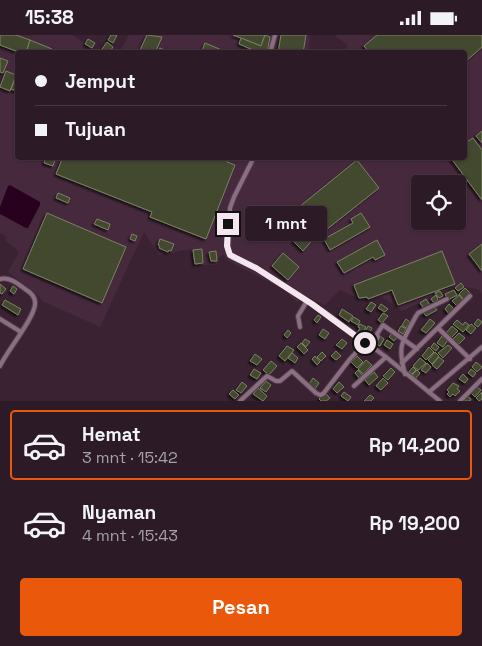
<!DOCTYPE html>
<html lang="id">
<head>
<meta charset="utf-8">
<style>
  body { margin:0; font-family:"Space Grotesk",sans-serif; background:#34232e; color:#f1f3f6; height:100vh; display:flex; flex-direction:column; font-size:19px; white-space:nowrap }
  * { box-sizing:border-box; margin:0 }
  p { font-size:16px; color:#a6a1a7 }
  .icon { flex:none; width:28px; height:28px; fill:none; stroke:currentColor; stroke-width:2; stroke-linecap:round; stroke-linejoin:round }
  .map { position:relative; height:366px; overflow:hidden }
  .details { display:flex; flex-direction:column; background:#2c1a26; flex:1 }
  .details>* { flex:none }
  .top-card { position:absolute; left:15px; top:15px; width:452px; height:110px; border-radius:5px; box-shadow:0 1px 4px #0004,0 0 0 1px #483843; display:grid; align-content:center; height:110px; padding:0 20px; background:#2c1a26 }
  .buttons { position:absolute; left:411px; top:140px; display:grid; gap:10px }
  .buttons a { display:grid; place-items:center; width:55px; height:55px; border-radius:5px; background:#2c1a26; box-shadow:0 1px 4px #0004,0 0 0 1px #483843; font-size:25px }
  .end { position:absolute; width:22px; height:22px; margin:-11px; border:6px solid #f5e5ef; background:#111; box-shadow:0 0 0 2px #111 }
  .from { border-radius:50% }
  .bubble { position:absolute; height:35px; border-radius:5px; background:#2c1a26; box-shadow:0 1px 4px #0004,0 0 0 1px #483843; font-size:16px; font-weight:700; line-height:35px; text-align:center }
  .top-card b { display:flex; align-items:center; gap:18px; height:48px; font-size:19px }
  .top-card b+b { border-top:1px solid #483843 }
  .top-card i { width:12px; height:12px; background:#f1f3f6 }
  ul { padding:9px 0 0; list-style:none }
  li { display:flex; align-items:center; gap:15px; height:70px; margin:0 10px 8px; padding:0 10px; border:2px solid transparent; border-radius:5px }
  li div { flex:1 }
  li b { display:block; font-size:19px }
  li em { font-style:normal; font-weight:700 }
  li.on { border-color:#ea580c }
  li>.icon { width:45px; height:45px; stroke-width:1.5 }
  .action { display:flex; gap:10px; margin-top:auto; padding:10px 20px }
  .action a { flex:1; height:58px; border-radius:5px; background:#ea580c; color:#fff; font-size:20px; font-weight:700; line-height:58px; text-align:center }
  .status { display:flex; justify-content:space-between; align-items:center; height:35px; padding:0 25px; background:#2c1a26; direction:ltr }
  .status svg { height:14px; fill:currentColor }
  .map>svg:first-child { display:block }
  .built { fill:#47293e; fill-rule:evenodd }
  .water { fill:#27011e }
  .building { fill:#434a2e; stroke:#7a8163; filter:url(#shadow) }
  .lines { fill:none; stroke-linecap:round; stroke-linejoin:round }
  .street-casing { stroke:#533f4d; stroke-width:6 }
  .street { stroke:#8b6e81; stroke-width:4 }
  .route { stroke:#f5e5ef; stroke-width:6 }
</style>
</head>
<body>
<div class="status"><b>15:38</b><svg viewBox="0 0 49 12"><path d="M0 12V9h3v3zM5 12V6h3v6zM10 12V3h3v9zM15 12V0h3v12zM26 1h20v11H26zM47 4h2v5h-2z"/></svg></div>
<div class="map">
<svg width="482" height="366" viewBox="0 0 482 366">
  <defs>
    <filter id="shadow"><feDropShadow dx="-2" dy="2" stdDeviation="1" flood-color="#0009"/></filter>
  </defs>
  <rect width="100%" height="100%" fill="#3a2232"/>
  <g class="built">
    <path d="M0,0H72L98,17L18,18V122H465V18L343,17L348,10L334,0H482V258L479,255L459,250L402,276L382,262L361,265L340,255L325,270L306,261L297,267L284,255L227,225L223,219L219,223L217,230H194L191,214L159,220L144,197L100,292L42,266L39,261L8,237L19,217L5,205L7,202L0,198ZM420,149H458V186H420Z"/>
    <polygon points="129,0 310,0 309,17 119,18"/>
  </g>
  <polygon class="water" points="10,150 40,167 40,170 28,193 26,193 0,179 0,172 8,151"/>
  <g class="building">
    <polygon points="0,0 16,0 30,5 26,18 21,18 0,10"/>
    <polygon points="111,0 117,0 113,8 108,5"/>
    <polygon points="147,0 162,2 155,18 146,18 140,15"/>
    <polygon points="233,0 265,0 261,11"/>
    <polygon points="265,0 270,2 267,18 252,18 253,15 239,9 241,3 261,11"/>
    <polygon points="281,0 306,0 303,18 278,18"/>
    <polygon points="377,0 482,0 482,12 465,27 465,18 370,18 364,11"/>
    <polygon points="88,4 95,8 92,13 85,9"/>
    <polygon points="30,5 52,14 51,18 26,18"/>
    <polygon points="107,7 113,12 109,18 102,14"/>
    <polygon points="205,8 229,18 201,18"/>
    <polygon points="160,13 171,18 158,18"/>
    <polygon points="0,23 8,26 3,38 0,37"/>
    <polygon points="6,36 16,40 10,56 0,52"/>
    <polygon points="18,38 18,57 11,54"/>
    <polygon points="482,96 482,108 476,101"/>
    <polygon points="473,103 482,115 482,165 450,122 465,122 465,108"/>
    <polygon points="46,122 56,122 53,131 44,128"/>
    <polygon points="63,122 228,122 227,127 235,130 206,204 150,182 152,177 56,139"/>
    <polygon points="357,125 379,153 321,199 299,172"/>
    <polygon points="58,158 70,163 68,168 56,163"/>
    <polygon points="47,178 126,212 102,268 23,234"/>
    <polygon points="361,178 370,192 330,215 324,204 353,188 351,184"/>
    <polygon points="97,184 110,189 108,195 94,189"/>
    <polygon points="304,193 315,202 303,216 293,206"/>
    <polygon points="132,199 137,201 135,206 130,204"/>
    <polygon points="160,204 174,209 171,216 169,215 168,217 159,213 160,211 158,210"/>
    <polygon points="377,205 385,220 375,225 373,222 344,238 337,227"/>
    <polygon points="482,209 482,236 469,219"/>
    <polygon points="202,214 203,228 195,229 193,215"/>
    <polygon points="216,216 217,226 211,226 209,217"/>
    <polygon points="442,216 455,249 398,270 392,255 368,264 367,262 359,263 354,250"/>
    <polygon points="283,218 299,232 288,245 272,231"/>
    <polygon points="461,248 464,252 458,256 455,253"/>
    <polygon points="0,249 6,254 2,259 0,258"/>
    <polygon points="13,251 17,254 14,259 10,256"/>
    <polygon points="465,253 470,258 463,264 459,259"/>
    <polygon points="454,255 457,260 448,265 445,259"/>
    <polygon points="440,256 443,261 439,263 435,258"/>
    <polygon points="436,260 438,265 434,268 431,264"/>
    <polygon points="459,260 464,266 458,272 452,266"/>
    <polygon points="426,264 430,270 424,274 420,268"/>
    <polygon points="5,265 21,274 18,280 2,270"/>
    <polygon points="371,267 376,270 371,277 366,274"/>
    <polygon points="381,269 388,274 385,277 378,273"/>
    <polygon points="449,269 455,275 450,280 445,274"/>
    <polygon points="434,271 437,275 426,281 423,277"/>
    <polygon points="342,274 353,281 349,287 339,280"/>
    <polygon points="383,278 388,281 382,288 378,285"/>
    <polygon points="318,280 321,282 317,288 314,285"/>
    <polygon points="354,282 360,286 358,290 351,286"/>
    <polygon points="406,284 410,287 406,293 402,290"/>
    <polygon points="430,284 435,288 426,298 421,295"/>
    <polygon points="478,284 482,287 478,292 474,289"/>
    <polygon points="457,285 463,290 465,287 469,290 463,297 453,289"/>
    <polygon points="360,289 366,292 361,300 357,298 360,293 358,292"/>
    <polygon points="471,289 476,293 471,299 466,295"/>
    <polygon points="368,291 372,293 368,301 370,302 368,307 361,304"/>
    <polygon points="401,291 406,294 403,299 398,296"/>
    <polygon points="452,291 458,296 451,303 446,298"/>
    <polygon points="323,294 329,298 325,304 319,300"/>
    <polygon points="288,295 291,298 287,303 284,300"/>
    <polygon points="392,298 397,302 394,306 389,302"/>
    <polygon points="459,298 465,303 458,310 452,305"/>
    <polygon points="380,301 384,304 380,311 376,309"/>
    <polygon points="442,301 448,305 443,312 437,308"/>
    <polygon points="305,304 310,307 306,312 302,308"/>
    <polygon points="342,304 347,308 342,314 336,310"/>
    <polygon points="387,305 393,309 390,314 384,310"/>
    <polygon points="301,308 308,315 304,319 297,312"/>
    <polygon points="434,308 439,312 436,316 431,312"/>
    <polygon points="448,310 452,313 443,323 438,318"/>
    <polygon points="287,311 294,315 285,326 279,321"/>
    <polygon points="429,312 434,317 426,325 422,321"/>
    <polygon points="336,316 341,321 336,325 331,321"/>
    <polygon points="322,317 326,321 321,326 317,322"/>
    <polygon points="435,317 439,321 432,329 428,325"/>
    <polygon points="292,318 298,323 295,328 288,323"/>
    <polygon points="255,319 262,324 257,330 250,326"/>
    <polygon points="315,321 320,327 317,330 312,324"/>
    <polygon points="357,321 363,327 357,333 351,327"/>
    <polygon points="439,322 444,326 437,334 432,330"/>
    <polygon points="420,323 426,328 418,335 413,331"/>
    <polygon points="366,325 372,330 363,339 358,334"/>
    <polygon points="271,326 277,331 269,340 263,335"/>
    <polygon points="476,327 482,332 477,337 472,332"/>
    <polygon points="427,328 431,332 426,338 421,335"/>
    <polygon points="413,332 416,335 412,339 409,337"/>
    <polygon points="391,333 395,337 388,345 383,341"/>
    <polygon points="254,334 261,338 257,344 250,340"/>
    <polygon points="471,334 476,338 473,342 468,338"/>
    <polygon points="358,335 362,340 359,343 355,338"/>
    <polygon points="417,335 420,338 416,343 412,340"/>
    <polygon points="374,337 378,342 369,350 365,345"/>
    <polygon points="463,339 468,344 465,348 459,344"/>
    <polygon points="313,343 319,348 315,354 309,349"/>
    <polygon points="383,343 388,348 381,355 376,351"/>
    <polygon points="266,346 271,350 266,357 260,353"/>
    <polygon points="242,347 247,351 241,358 236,355"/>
    <polygon points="339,347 344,352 337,358 333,354"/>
    <polygon points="453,348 459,351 457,354 460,356 455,361 453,359 450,362 447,359 449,357 447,355"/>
    <polygon points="477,352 481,355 475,362 471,358"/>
    <polygon points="258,353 267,361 263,366 253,359"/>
    <polygon points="233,355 239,360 235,364 229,359"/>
    <polygon points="344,357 351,362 348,366 341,361"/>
    <polygon points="482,357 482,364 479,366 476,363"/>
    <polygon points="325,358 330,363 326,366 321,366 319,364"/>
    <polygon points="370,360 374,363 371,366 364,366"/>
    <polygon points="466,360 471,364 470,366 462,366"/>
  </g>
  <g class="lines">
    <defs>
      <g id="street">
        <polyline points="270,18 275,0"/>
        <polyline points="254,122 234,162 230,173 228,217 232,222 256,233 324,277 386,322 440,366"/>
        <path d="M0,244C10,242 17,248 25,254C30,257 36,262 35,269C35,282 7,316 0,331"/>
        <polyline points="0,284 21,297"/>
        <polyline points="300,292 298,281 307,266"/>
        <polyline points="438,293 470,324"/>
        <polyline points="372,312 378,302 377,299 383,290 417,314"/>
        <polyline points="402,328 470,261"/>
        <path d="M405,339C397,309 402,308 416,281L418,278L447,264"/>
        <polyline points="354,351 386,322"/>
        <polyline points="429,357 482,312"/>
        <polyline points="240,366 267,341 276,346 280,346 292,336 316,358 320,360 323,359 350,324 365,308"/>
        <polyline points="460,366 482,344"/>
      </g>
    </defs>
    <use href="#street" class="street-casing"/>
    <use href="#street" class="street"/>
  </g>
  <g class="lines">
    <polyline class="route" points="228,189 227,211 230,220 256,233 312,269 365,308"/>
  </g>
</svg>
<div class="buttons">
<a><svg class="icon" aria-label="locate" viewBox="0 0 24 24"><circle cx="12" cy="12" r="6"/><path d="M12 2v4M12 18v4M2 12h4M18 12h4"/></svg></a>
</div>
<i class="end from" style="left:365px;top:308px"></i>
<i class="end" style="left:228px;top:189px"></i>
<div class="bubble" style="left:245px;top:171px;width:82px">1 mnt</div>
<div class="top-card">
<b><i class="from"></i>Jemput</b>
<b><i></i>Tujuan</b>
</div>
</div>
<section class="details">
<ul>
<li class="on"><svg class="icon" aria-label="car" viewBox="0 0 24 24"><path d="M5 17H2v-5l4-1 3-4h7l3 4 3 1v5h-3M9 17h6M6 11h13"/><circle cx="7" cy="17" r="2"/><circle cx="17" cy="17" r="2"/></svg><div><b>Hemat</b><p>3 mnt · 15:42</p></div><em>Rp 14,200</em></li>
<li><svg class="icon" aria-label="car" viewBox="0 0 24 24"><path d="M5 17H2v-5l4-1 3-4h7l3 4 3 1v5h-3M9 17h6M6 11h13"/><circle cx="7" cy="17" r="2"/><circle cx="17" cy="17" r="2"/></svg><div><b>Nyaman</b><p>4 mnt · 15:43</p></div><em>Rp 19,200</em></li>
</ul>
<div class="action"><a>Pesan</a></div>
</section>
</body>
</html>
